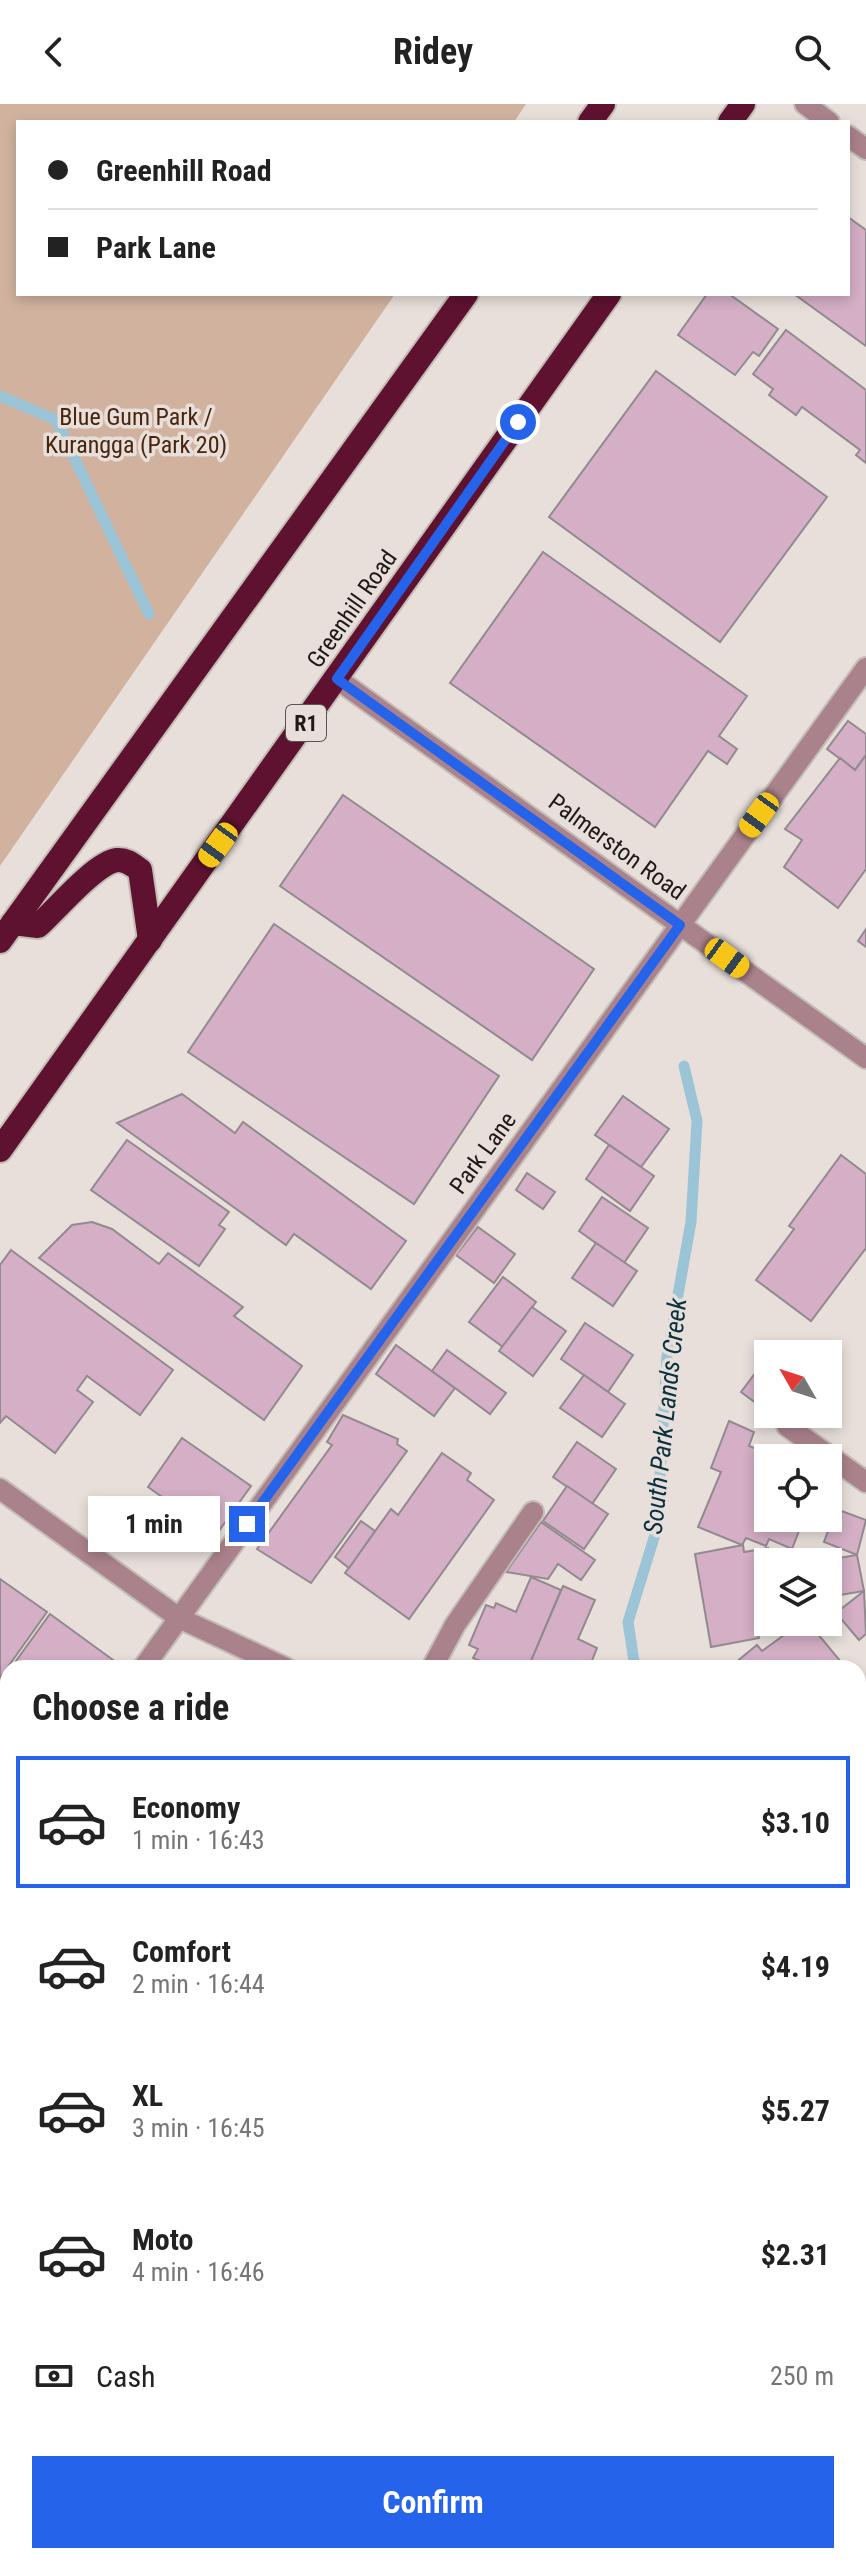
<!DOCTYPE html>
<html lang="en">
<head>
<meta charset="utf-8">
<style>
  body { margin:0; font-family:"Roboto Condensed",sans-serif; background:#f6f6f6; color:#222; height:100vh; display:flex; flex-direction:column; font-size:30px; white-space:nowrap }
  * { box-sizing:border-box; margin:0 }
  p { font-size:26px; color:#767676 }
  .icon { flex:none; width:44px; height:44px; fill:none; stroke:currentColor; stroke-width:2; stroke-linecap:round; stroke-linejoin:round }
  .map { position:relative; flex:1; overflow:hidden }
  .sheet { position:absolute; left:0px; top:1556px; width:866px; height:904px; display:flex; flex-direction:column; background:#fff; border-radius:24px 24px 0 0; box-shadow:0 4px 12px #0003 }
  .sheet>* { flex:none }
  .top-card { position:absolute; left:16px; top:16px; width:834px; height:176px; border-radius:0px; box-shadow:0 4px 12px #0003; display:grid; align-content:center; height:176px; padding:0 32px; background:#fff }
  .needle { width:52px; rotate:309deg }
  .controls { position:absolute; left:754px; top:1236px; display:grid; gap:16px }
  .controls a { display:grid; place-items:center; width:88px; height:88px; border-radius:0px; background:#fff; box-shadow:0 4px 12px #0003; font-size:40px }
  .end { position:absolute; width:36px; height:36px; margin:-18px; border:10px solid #2563eb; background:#fff; box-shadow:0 0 0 4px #fff }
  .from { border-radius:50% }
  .bubble { position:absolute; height:56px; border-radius:0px; background:#fff; box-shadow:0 4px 12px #0003; font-size:26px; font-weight:700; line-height:56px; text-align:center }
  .car { position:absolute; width:24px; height:48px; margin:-24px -12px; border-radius:10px; box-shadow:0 0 6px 2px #0007; background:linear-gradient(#f5c518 24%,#345 0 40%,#f5c518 0 76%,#345 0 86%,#f5c518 0) }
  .top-card b { display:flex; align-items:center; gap:28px; height:76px; font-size:30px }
  .top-card b+b { border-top:2px solid #e0e0e0 }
  .top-card i { width:20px; height:20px; background:#222 }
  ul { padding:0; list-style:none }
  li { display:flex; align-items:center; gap:24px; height:132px; margin:0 16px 12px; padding:0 16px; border:4px solid transparent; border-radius:0px }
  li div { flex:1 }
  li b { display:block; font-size:30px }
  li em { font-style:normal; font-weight:700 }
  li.selected { border-color:#2563eb }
  li>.icon { width:72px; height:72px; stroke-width:1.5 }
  h2 { padding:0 32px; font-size:36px; line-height:96px }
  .pay { display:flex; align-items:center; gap:20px; height:88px; padding:0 32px; font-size:30px }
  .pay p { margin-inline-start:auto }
  .primary-button { display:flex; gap:16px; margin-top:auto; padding:16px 32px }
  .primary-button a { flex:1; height:92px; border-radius:0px; background:#2563eb; color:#fff; font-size:32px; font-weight:700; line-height:92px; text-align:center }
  header { display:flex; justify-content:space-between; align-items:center; height:104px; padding:0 32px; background:#fff; font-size:36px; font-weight:700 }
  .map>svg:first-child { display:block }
  .green { fill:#d0b29f }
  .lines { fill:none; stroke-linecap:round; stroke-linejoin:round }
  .stream { stroke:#9bc5d7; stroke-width:11 }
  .building { fill:#d4afc5; stroke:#928a8f; stroke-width:2 }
  .minor-casing { stroke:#c3bcb7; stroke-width:24 }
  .highway-casing { stroke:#c3bcb7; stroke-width:28 }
  .minor { stroke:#aa828c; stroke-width:20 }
  .highway { stroke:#5f1230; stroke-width:24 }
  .route { stroke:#2563eb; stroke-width:10 }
  .labels { text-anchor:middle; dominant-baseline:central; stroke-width:7; stroke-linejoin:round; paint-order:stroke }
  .shield { fill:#e8dfda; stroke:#5a5552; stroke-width:2 }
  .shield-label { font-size:22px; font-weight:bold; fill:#1d1a18 }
  .park-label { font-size:24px; fill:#48250b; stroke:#e8dfda }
  .street-label { font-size:24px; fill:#1d1a18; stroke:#e8dfda }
  .water-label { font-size:26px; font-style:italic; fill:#0a313f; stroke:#e8dfda }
</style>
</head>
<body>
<header><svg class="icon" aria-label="back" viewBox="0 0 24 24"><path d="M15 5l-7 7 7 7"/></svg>Ridey<svg class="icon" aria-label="search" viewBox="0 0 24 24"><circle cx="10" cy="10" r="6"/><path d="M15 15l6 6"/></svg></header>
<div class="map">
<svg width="866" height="2460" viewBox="0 0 866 2460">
  <rect width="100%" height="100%" fill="#e8dfda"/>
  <polygon class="green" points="0,0 526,0 514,18 18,18 18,190 395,190 0,762"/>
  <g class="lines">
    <g class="stream">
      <polyline points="0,292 56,316 149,510"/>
      <polyline points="635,1564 628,1518 657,1424 667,1252 691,1118 697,1017 684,962"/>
      <polyline points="858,2147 866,2163"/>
    </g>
  </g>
  <g class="building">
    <polygon points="848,113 866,126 866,242 794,190 848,190"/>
    <polygon points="707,190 729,190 778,225 759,252 753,248 735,271 678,231"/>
    <polygon points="786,226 866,286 866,359 856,351 860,346 802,303 796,311 769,291 773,285 753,270"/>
    <polygon points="656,267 827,393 720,538 549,413"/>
    <polygon points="543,448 747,592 719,632 737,645 727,660 708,647 655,723 450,579"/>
    <polygon points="848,617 866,630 866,651 855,666 827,645"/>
    <polygon points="866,651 866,765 838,804 784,763 802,736 785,725 840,654 855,666"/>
    <polygon points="343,691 594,865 532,956 280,782"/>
    <polygon points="274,820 499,972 414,1100 188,948"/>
    <polygon points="866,825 866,843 858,837"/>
    <polygon points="182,990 235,1029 243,1018 406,1137 371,1185 294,1130 286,1141 117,1019"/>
    <polygon points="623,992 669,1025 641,1063 595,1031"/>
    <polygon points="127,1036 229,1108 219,1121 225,1125 199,1162 91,1086"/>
    <polygon points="609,1041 654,1072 630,1107 586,1075"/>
    <polygon points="841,1051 866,1070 866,1144 811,1217 756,1176 794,1125 789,1122"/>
    <polygon points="527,1069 555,1088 543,1105 516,1086"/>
    <polygon points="602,1093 648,1124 624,1159 579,1127"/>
    <polygon points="92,1118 112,1125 159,1160 168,1149 243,1203 234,1212 302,1262 264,1316 39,1154 72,1121"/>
    <polygon points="478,1123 515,1150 494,1179 456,1151"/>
    <polygon points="596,1139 637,1167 613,1202 572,1174"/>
    <polygon points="11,1146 173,1266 140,1311 87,1272 77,1286 93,1298 55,1349 6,1312 0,1319 0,1161"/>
    <polygon points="503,1173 536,1198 503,1243 469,1218"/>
    <polygon points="532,1203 566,1227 533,1272 499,1247"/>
    <polygon points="585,1219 633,1251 608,1288 561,1255"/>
    <polygon points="396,1241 455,1284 434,1312 376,1270"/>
    <polygon points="776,1242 787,1250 769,1250"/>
    <polygon points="447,1246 506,1289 490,1310 432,1267"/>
    <polygon points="768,1252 768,1308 741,1288"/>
    <polygon points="584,1271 625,1300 602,1333 560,1304"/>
    <polygon points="343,1311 398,1335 397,1340 407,1347 311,1479 257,1445 332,1341 327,1338"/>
    <polygon points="729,1317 754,1328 749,1342 780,1354 768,1354 768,1414 804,1414 792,1445 769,1435 766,1442 746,1434 742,1441 698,1423 721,1368 711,1364"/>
    <polygon points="182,1334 251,1382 216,1431 148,1383"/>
    <polygon points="577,1338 616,1365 592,1400 553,1373"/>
    <polygon points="442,1349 471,1369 467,1376 494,1396 409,1515 345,1469 391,1405 398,1411"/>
    <polygon points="828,1373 839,1377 828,1407"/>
    <polygon points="567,1382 608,1410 584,1445 543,1417"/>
    <polygon points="836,1405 866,1416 857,1451 824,1438"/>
    <polygon points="361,1417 375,1427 349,1464 335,1453"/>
    <polygon points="541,1418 595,1456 581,1476 558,1460 548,1475 506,1468"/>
    <polygon points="743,1441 744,1448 768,1444 769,1450 793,1446 795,1458 768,1458 768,1518 780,1518 781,1523 757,1527 759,1534 711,1543 695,1450"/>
    <polygon points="857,1451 864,1487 828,1493 828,1458 821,1457"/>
    <polygon points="531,1473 561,1486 528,1564 497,1564 473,1554 478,1545 469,1541 486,1501 494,1504 496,1499 516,1508"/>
    <polygon points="0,1475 47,1508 0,1574"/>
    <polygon points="563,1482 595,1496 578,1535 597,1544 589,1564 528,1564"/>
    <polygon points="864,1487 866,1530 859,1536 836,1509"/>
    <polygon points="50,1510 124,1564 22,1564 16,1557"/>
    <polygon points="802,1518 808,1518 846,1564 729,1564 757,1541 762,1547"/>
    <polygon points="8,1584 8,1626 0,1620 0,1595"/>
    <polygon points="858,1915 866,1921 866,1994 858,2005"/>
    <polygon points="8,1916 8,1963 0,1967 0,1920"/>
    <polygon points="8,1971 8,2028 0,2032 0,1974"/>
    <polygon points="866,2030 866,2071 858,2065 858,2041"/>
    <polygon points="0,2086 8,2099 8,2128 0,2131"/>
    <polygon points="8,2128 8,2168 0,2154 0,2131"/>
    <polygon points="8,2379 8,2452 55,2452 41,2460 0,2460 0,2383"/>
    <polygon points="199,2452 307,2452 289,2460 185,2459"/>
    <polygon points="339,2452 468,2452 450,2460 342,2460"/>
    <polygon points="688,2452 725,2452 708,2460 691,2460"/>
    <polygon points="743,2452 794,2452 797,2460 725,2460"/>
  </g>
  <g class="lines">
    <defs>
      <g id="minor">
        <polyline points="805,0 829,18"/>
        <polyline points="848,32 866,45"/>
        <polyline points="337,575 866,954"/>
        <polyline points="787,1322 866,1378"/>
        <polyline points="0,1385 179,1514 286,1564"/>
        <polyline points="143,1564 866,564"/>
        <polyline points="432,1564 455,1521 533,1408"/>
        <polyline points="0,1763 8,1752"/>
        <polyline points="858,1793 866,1799"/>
        <polyline points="0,2175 8,2188"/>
        <polyline points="168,2452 173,2460"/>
        <polyline points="577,2452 581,2460"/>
      </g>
      <g id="highway">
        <polyline points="590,18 603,0"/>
        <polyline points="730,18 743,0"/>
        <path d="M13,819L38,822C55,807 95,759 117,756C126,755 133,761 140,766L150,836"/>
        <polyline points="0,837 466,190"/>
        <polyline points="0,1046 609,190"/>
      </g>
    </defs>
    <use href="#minor" class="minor-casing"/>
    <use href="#highway" class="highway-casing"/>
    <use href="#minor" class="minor"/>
    <use href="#highway" class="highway"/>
  </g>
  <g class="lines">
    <polyline class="route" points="247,1420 680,821 337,575 518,318"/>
  </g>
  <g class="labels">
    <rect class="shield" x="286" y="601" width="40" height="36" rx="6"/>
    <g class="shield-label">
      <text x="306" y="619">R1</text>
    </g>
    <g class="park-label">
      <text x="136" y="313">Blue Gum Park /<tspan x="136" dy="28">Kurangga (Park 20)</tspan></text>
    </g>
    <g class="street-label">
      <text transform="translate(352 505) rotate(-55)">Greenhill Road</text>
      <text transform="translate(617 743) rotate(36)">Palmerston Road</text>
      <text transform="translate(483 1049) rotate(-54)">Park Lane</text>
    </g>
    <g class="water-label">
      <text transform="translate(665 1312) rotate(-84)">South Park Lands Creek</text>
    </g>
  </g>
</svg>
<div class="controls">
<a><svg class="needle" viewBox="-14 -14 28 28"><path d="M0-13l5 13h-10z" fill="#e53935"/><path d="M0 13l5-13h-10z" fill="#767676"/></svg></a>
<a><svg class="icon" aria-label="locate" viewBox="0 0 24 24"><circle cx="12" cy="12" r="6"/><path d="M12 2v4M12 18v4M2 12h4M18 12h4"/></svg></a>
<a><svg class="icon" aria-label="layers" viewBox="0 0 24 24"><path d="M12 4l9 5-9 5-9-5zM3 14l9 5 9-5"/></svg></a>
</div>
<i class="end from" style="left:518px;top:318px"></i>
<i class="end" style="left:247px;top:1420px"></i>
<div class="bubble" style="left:88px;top:1392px;width:132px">1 min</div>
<i class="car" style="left:759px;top:711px;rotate:216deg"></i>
<i class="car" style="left:218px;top:741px;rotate:216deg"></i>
<i class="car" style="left:727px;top:854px;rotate:126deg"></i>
<div class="top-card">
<b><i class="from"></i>Greenhill Road</b>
<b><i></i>Park Lane</b>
</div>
<section class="sheet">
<h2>Choose a ride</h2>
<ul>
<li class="selected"><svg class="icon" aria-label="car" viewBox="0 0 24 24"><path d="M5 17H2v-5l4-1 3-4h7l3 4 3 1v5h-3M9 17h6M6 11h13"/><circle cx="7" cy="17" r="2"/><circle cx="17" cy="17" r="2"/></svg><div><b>Economy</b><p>1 min · 16:43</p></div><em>$3.10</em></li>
<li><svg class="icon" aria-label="car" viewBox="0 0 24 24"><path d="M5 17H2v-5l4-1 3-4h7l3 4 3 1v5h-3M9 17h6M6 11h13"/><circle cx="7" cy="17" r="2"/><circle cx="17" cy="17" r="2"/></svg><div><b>Comfort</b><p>2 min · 16:44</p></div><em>$4.19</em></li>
<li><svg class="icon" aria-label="car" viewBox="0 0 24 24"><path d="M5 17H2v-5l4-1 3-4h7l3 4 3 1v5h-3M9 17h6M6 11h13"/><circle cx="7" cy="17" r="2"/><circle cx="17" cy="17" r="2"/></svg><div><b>XL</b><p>3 min · 16:45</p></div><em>$5.27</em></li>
<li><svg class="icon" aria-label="car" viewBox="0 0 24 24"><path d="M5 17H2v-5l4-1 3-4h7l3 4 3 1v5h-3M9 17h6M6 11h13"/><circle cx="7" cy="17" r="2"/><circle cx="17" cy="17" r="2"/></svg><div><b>Moto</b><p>4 min · 16:46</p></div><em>$2.31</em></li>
</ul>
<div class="pay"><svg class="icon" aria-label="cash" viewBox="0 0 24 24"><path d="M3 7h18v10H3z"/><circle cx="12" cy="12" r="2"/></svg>Cash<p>250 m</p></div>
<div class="primary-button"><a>Confirm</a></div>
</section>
</div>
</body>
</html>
